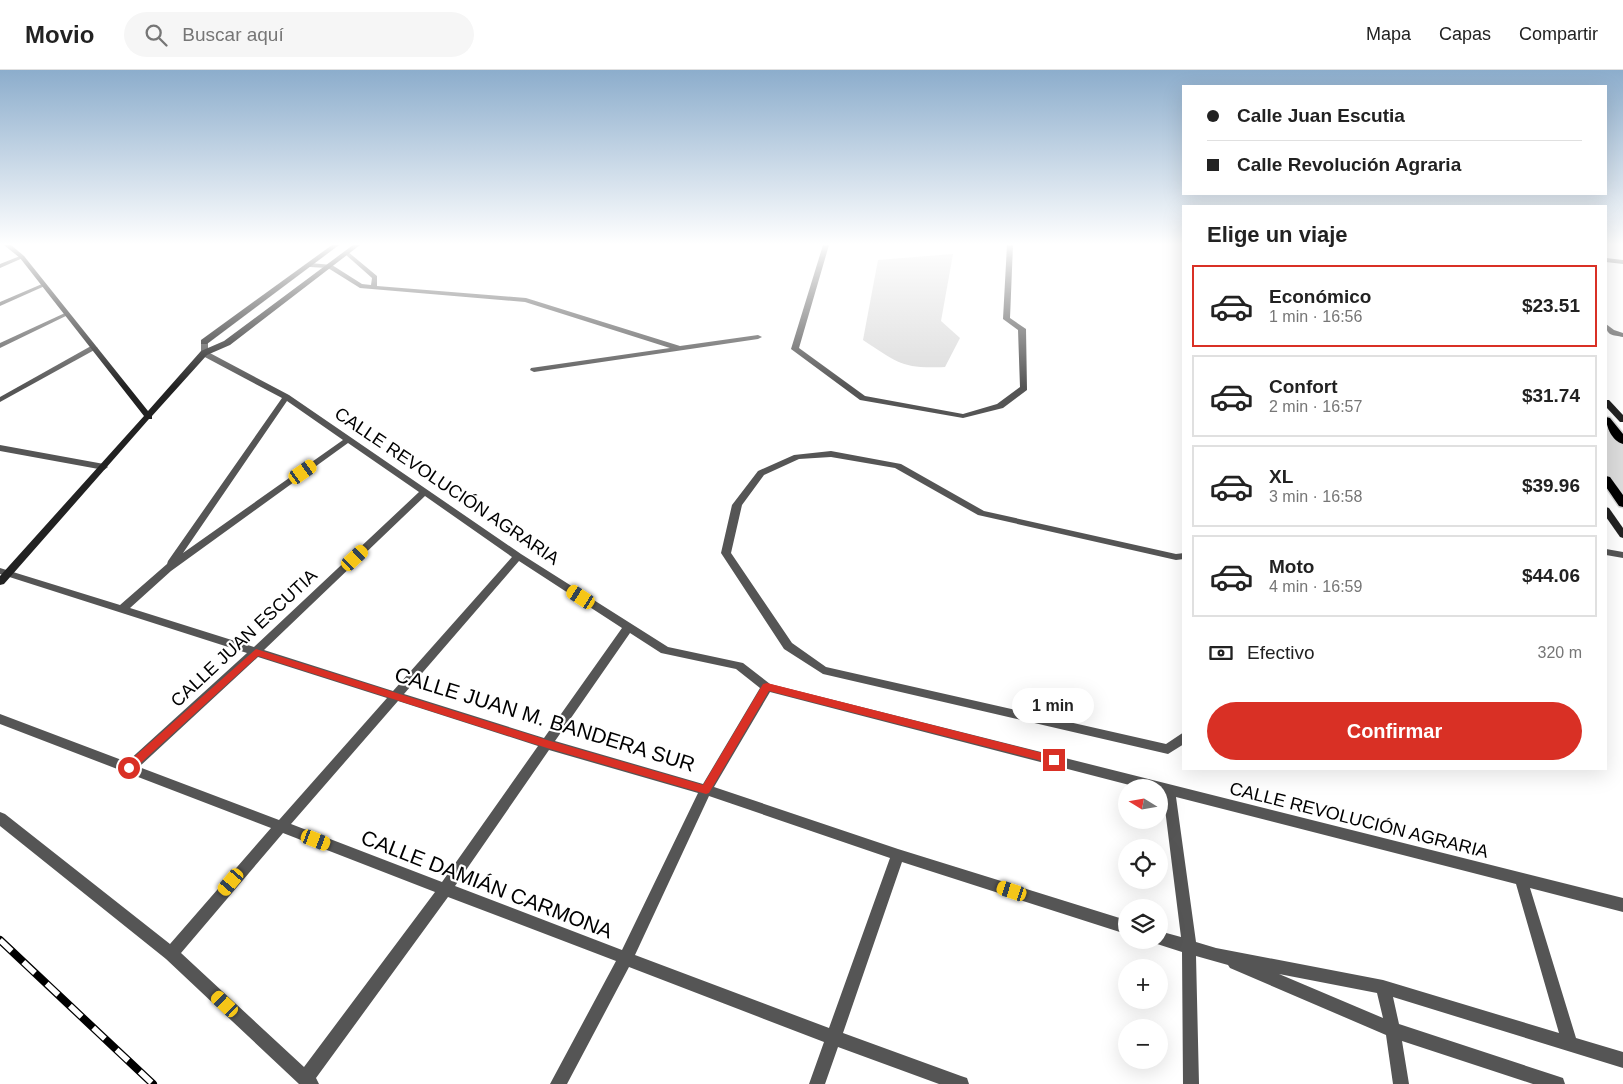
<!DOCTYPE html>
<html lang="es">
<head>
<meta charset="utf-8">
<style>
  body { margin:0; font-family:Arial,sans-serif; background:#f6f6f6; color:#222; height:100vh; display:flex; flex-direction:column; font-size:19px; white-space:nowrap }
  * { box-sizing:border-box; margin:0 }
  p { font-size:16px; color:#767676 }
  .icon { flex:none; width:28px; height:28px; fill:none; stroke:currentColor; stroke-width:2; stroke-linecap:round; stroke-linejoin:round }
  .map { position:relative; flex:1; overflow:hidden }
  .sheet { position:absolute; left:1182px; top:135px; width:425px; height:565px; display:flex; flex-direction:column; background:#fff; border-radius:0px; box-shadow:0 5px 20px #0002 }
  .sheet>* { flex:none }
  .banner { position:absolute; left:1182px; top:15px; width:425px; height:110px; border-radius:0px; box-shadow:0 5px 20px #0002; display:grid; align-content:center; height:110px; padding:0 25px; background:#fff }
  .needle { width:32px; rotate:281deg }
  .buttons { position:absolute; left:1118px; top:709px; display:grid; gap:10px }
  .buttons a { display:grid; place-items:center; width:50px; height:50px; border-radius:50%; background:#fff; box-shadow:0 5px 20px #0002; font-size:25px }
  .end { position:absolute; width:22px; height:22px; margin:-11px; border:6px solid #d93025; background:#fff; box-shadow:0 0 0 2px #fff }
  .from { border-radius:50% }
  .bubble { position:absolute; height:35px; border-radius:18px; background:#fff; box-shadow:0 5px 20px #0002; font-size:16px; font-weight:700; line-height:35px; text-align:center }
  .car { position:absolute; width:15px; height:30px; margin:-15px -8px; border-radius:6px; box-shadow:0 0 4px 1px #0007; background:linear-gradient(#f5c518 24%,#345 0 40%,#f5c518 0 76%,#345 0 86%,#f5c518 0) }
  .banner b { display:flex; align-items:center; gap:18px; height:48px; font-size:19px }
  .banner b+b { border-top:1px solid #e0e0e0 }
  .banner i { width:12px; height:12px; background:#222 }
  ul { padding:0; list-style:none }
  li { display:flex; align-items:center; gap:15px; height:82px; margin:0 10px 8px; padding:0 15px; border:2px solid #e0e0e0; border-radius:0px }
  li div { flex:1 }
  li b { display:block; font-size:19px }
  li em { font-style:normal; font-weight:700 }
  li.selected { border-color:#d93025 }
  li>.icon { width:45px; height:45px; stroke-width:1.5 }
  h2 { padding:0 25px; font-size:22px; line-height:60px }
  .pay { display:flex; align-items:center; gap:12px; height:55px; padding:0 25px; font-size:19px }
  .pay p { margin-inline-start:auto }
  .button { display:flex; gap:10px; margin-top:auto; padding:10px 25px }
  .button a { flex:1; height:58px; border-radius:30px; background:#d93025; color:#fff; font-size:20px; font-weight:700; line-height:58px; text-align:center }
  header { display:flex; align-items:center; gap:30px; box-sizing:border-box; height:70px; padding:0 25px; background:#fff; border-bottom:1px solid #e0e0e0 }
  header strong { font-size:24px }
  nav { display:flex; gap:28px; margin-inline-start:auto; font-size:18px }
  .search { width:350px; height:45px; background:#f6f6f6; display:flex; align-items:center; gap:12px; box-sizing:border-box; padding:0 18px; border-radius:28px; color:#767676; font-size:19px }
  .map>svg:first-child { display:block }
  .green { fill:#dcdcdc }
  .lines { fill:none; stroke-linecap:round; stroke-linejoin:round }
  .primary-casing { stroke:#dbdbdb; stroke-width:3 }
  .street { fill:#555; fill-rule:evenodd }
  .secondary { fill:#222; fill-rule:evenodd }
  .primary { fill:#000; fill-rule:evenodd }
  .rail-casing { stroke:#000; stroke-width:8 }
  .rail { stroke:#fff; stroke-width:5.5; stroke-dasharray:16; stroke-linecap:butt }
  .route { fill:#d93025 }
  .labels { text-anchor:middle; dominant-baseline:central; stroke-width:4.5; stroke-linejoin:round; paint-order:stroke }
  .street-label { font-size:18px; fill:#000; stroke:#fff }
  .near-street-label { font-size:21px; fill:#000; stroke:#fff }
</style>
</head>
<body>
<header>
<strong>Movio</strong>
<div class="search"><svg class="icon" aria-label="search" viewBox="0 0 24 24"><circle cx="10" cy="10" r="6"/><path d="M15 15l6 6"/></svg>Buscar aquí</div>
<nav><a>Mapa</a><a>Capas</a><a>Compartir</a></nav>
</header>
<div class="map">
<svg width="1623" height="1014" viewBox="0 0 1623 1014">
  <rect width="100%" height="100%" fill="#fff"/>
  <g class="green">
    <path d="M953,184L941,251L960,268L945,297C902,299 898,293 863,270L878,190Z"/>
    <polygon points="1606,353 1623,374 1623,427 1606,404"/>
  </g>
  <g class="lines">
    <defs>
      <g id="primary">
        <path d="M1606,347L1610,348L1623,364V374C1612,371 1606,357 1606,347Z"/>
        <polygon points="1606,406 1610,407 1623,425 1623,437 1619,436 1606,417"/>
      </g>
    </defs>
    <use href="#primary" class="primary-casing"/>
    <g class="street">
      <polygon points="823,175 829,175 799,278 865,326 963,344 997,334 1020,317 1018,260 1003,249 1007,175 1013,175 1010,248 1026,259 1027,320 1003,338 963,348 860,330 791,279"/>
      <polygon points="347,181 377,206 377,216 526,228 680,276 758,265 762,267 758,269 534,302 530,300 531,298 670,278 525,232 360,218 328,198 310,197 307,195 310,193 332,195 362,214 371,215 372,208 345,184 344,183"/>
      <polygon points="20,186 25,187 0,198 0,194"/>
      <polygon points="1606,188 1623,190 1623,194 1606,192"/>
      <polygon points="42,214 47,215 0,236 0,232"/>
      <polygon points="65,243 70,244 0,278 0,273"/>
      <path d="M1606,254L1614,260L1623,263V267C1613,265 1606,266 1606,254Z"/>
      <path d="M201,270L208,272V282L289,325L521,484L668,577L743,593L770,614L1623,828V842L1530,818L1576,968L1623,982V998L1393,927L1399,954L1557,1006L1563,1008L1565,1014H1533L1402,971L1409,1014H1393L1386,965L1230,898L1228,895L1196,886L1199,1014H1183L1182,882L1154,873L1153,870H1159V861L1181,867L1163,723L1159,722V718H1141L770,622L714,717L898,779L1126,850V864L902,792L843,963L961,1006L967,1008L969,1014H939L838,977L825,1014H809L824,972L629,897L567,1014H550L616,891L448,827L316,1008L319,1014H299L166,889L0,756V742L5,744L170,874L271,758L0,654V644L127,692L247,583L0,504V498L120,535L167,494L168,491L282,328L201,285ZM287,331L343,370L183,483ZM348,373L419,422L254,577L130,538L171,501ZM425,426L512,487L393,621L264,580ZM519,491L622,558L544,668L404,624ZM630,563L661,583L736,599L760,618L703,714L555,671ZM258,587L387,628L279,750L139,697ZM398,631L538,676L442,812L291,754ZM549,680L698,723L622,880L455,816ZM709,726L890,788L829,958L635,885ZM1176,727L1516,814L1559,963L1383,910L1216,878L1196,872ZM283,763L435,822L304,997L181,883ZM1279,904L1377,923L1383,948Z"/>
      <polygon points="91,276 98,278 0,332 0,327"/>
      <polygon points="0,375 104,394 108,397 104,400 0,381"/>
      <polygon points="831,381 901,394 984,441 1176,484 1184,483 1184,489 1176,490 978,445 895,398 831,387 799,389 764,405 742,435 731,483 792,573 826,597 1166,674 1184,662 1184,674 1168,684 823,604 784,579 721,483 732,435 758,401 794,385"/>
      <polygon points="1606,479 1623,482 1623,488 1606,485"/>
    </g>
    <g class="secondary">
      <polygon points="4,175 11,175 24,186 148,341 201,281 224,271 353,175 360,175 230,275 207,285 152,346 152,349 149,349 4,514 0,515 0,506 144,346 20,188"/>
      <polygon points="332,175 339,175 207,274 201,274 201,270"/>
      <polygon points="1606,330 1609,330 1623,345 1623,352 1620,352 1606,337"/>
      <polygon points="1606,437 1609,438 1623,458 1623,468 1620,467 1606,447"/>
    </g>
    <use href="#primary" class="primary"/>
    <defs>
      <polyline id="rail" points="0,870 153,1014"/>
    </defs>
    <use href="#rail" class="rail-casing"/>
    <use href="#rail" class="rail"/>
  </g>
  <linearGradient id="sky" x2="0" y2="1"><stop stop-color="#8cadcc"/><stop offset="0.55" stop-color="#fff"/><stop offset="1" stop-color="#fff" stop-opacity="0"/></linearGradient>
  <rect width="1623" height="317" fill="url(#sky)"/>
  <polygon class="route" points="256,579 547,670 703,715 763,614 767,613 1054,686 1059,690 1054,694 769,621 709,723 706,724 547,678 258,586 132,701 125,701 125,695"/>
  <g class="labels">
    <g class="street-label">
      <text transform="translate(447 416) rotate(34)">CALLE REVOLUCIÓN AGRARIA</text>
      <text transform="translate(244 568) rotate(-43)">CALLE JUAN ESCUTIA</text>
      <text transform="translate(1359 750) rotate(14)">CALLE REVOLUCIÓN AGRARIA</text>
    </g>
    <g class="near-street-label">
      <text transform="translate(545 649) rotate(17)">CALLE JUAN M. BANDERA SUR</text>
      <text transform="translate(487 814) rotate(21)">CALLE DAMIÁN CARMONA</text>
    </g>
  </g>
</svg>
<div class="buttons">
<a><svg class="needle" viewBox="-14 -14 28 28"><path d="M0-13l5 13h-10z" fill="#e53935"/><path d="M0 13l5-13h-10z" fill="#767676"/></svg></a>
<a><svg class="icon" aria-label="locate" viewBox="0 0 24 24"><circle cx="12" cy="12" r="6"/><path d="M12 2v4M12 18v4M2 12h4M18 12h4"/></svg></a>
<a><svg class="icon" aria-label="layers" viewBox="0 0 24 24"><path d="M12 4l9 5-9 5-9-5zM3 14l9 5 9-5"/></svg></a>
<a>+</a>
<a>−</a>
</div>
<i class="end from" style="left:129px;top:698px"></i>
<i class="end" style="left:1054px;top:690px"></i>
<div class="bubble" style="left:1012px;top:618px;width:82px">1 min</div>
<i class="car" style="left:303px;top:402px;rotate:55deg"></i>
<i class="car" style="left:355px;top:488px;rotate:47deg"></i>
<i class="car" style="left:581px;top:527px;rotate:303deg"></i>
<i class="car" style="left:316px;top:770px;rotate:111deg"></i>
<i class="car" style="left:231px;top:812px;rotate:220deg"></i>
<i class="car" style="left:1012px;top:821px;rotate:288deg"></i>
<i class="car" style="left:225px;top:934px;rotate:313deg"></i>
<div class="banner">
<b><i class="from"></i>Calle Juan Escutia</b>
<b><i></i>Calle Revolución Agraria</b>
</div>
<section class="sheet">
<h2>Elige un viaje</h2>
<ul>
<li class="selected"><svg class="icon" aria-label="car" viewBox="0 0 24 24"><path d="M5 17H2v-5l4-1 3-4h7l3 4 3 1v5h-3M9 17h6M6 11h13"/><circle cx="7" cy="17" r="2"/><circle cx="17" cy="17" r="2"/></svg><div><b>Económico</b><p>1 min · 16:56</p></div><em>$23.51</em></li>
<li><svg class="icon" aria-label="car" viewBox="0 0 24 24"><path d="M5 17H2v-5l4-1 3-4h7l3 4 3 1v5h-3M9 17h6M6 11h13"/><circle cx="7" cy="17" r="2"/><circle cx="17" cy="17" r="2"/></svg><div><b>Confort</b><p>2 min · 16:57</p></div><em>$31.74</em></li>
<li><svg class="icon" aria-label="car" viewBox="0 0 24 24"><path d="M5 17H2v-5l4-1 3-4h7l3 4 3 1v5h-3M9 17h6M6 11h13"/><circle cx="7" cy="17" r="2"/><circle cx="17" cy="17" r="2"/></svg><div><b>XL</b><p>3 min · 16:58</p></div><em>$39.96</em></li>
<li><svg class="icon" aria-label="car" viewBox="0 0 24 24"><path d="M5 17H2v-5l4-1 3-4h7l3 4 3 1v5h-3M9 17h6M6 11h13"/><circle cx="7" cy="17" r="2"/><circle cx="17" cy="17" r="2"/></svg><div><b>Moto</b><p>4 min · 16:59</p></div><em>$44.06</em></li>
</ul>
<div class="pay"><svg class="icon" aria-label="cash" viewBox="0 0 24 24"><path d="M3 7h18v10H3z"/><circle cx="12" cy="12" r="2"/></svg>Efectivo<p>320 m</p></div>
<div class="button"><a>Confirmar</a></div>
</section>
</div>
</body>
</html>
